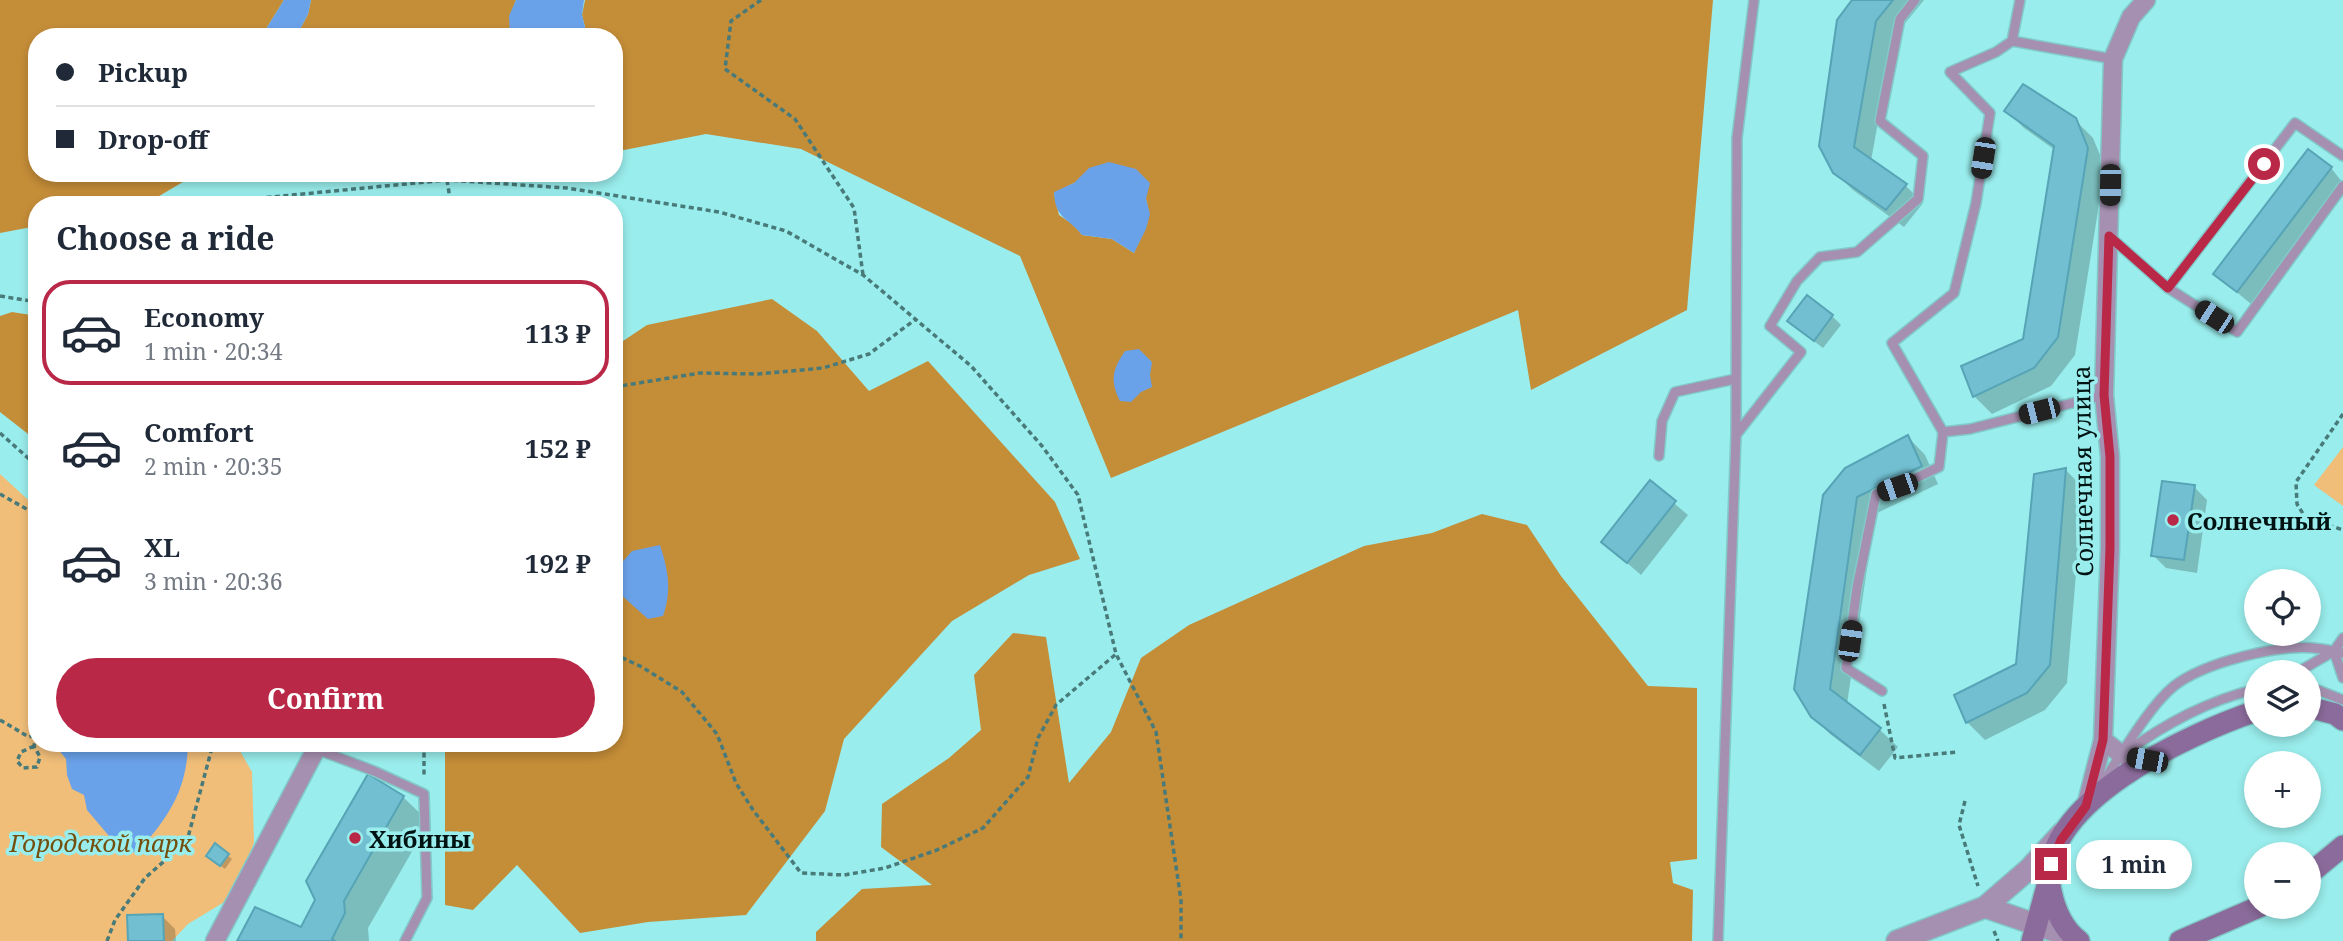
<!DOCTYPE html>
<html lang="en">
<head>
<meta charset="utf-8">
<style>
  body { margin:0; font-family:"Noto Serif",serif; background:#f6f6f7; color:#1f2937; height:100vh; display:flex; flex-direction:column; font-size:26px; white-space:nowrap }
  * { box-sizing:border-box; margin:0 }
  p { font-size:23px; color:#747a83 }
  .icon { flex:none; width:38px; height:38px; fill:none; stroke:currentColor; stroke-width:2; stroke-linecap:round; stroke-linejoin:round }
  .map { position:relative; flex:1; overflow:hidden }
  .drawer { position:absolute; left:28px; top:196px; width:595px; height:556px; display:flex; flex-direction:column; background:#fff; border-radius:28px; box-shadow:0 4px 10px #0003 }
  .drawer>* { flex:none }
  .guide { position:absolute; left:28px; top:28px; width:595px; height:154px; border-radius:28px; box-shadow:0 4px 10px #0003; display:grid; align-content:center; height:154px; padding:0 28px; background:#fff }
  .buttons { position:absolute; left:2244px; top:569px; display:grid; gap:14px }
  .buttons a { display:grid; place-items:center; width:77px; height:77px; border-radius:50%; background:#fff; box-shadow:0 4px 10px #0003; font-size:35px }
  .end { position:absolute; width:32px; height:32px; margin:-16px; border:9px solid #b92847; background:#fff; box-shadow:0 0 0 4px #fff }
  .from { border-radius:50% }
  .bubble { position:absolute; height:49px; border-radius:24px; background:#fff; box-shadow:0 4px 10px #0003; font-size:23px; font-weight:700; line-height:49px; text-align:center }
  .car { position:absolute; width:21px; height:42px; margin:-21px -10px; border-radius:9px; box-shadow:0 0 5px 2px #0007; background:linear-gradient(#222 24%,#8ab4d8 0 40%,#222 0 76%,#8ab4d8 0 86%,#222 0) }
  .guide b { display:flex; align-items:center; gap:24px; height:66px; font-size:26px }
  .guide b+b { border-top:2px solid #e0e1e3 }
  .guide i { width:18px; height:18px; background:#1f2937 }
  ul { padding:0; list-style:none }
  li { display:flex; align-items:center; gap:21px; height:105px; margin:0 14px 10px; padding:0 14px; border:4px solid transparent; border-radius:28px }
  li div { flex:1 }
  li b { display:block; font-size:26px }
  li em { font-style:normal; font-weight:700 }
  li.selected { border-color:#b92847 }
  li>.icon { width:63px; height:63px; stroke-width:1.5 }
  h2 { padding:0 28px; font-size:32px; line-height:84px }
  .cta { display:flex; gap:14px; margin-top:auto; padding:14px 28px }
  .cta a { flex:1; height:80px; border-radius:42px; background:#b92847; color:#fff; font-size:28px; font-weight:700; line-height:80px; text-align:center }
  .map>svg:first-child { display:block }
  .green { fill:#f0be79 }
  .forest { fill:#c48d38; fill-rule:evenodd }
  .water { fill:#6aa2e9 }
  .shadow { fill:#0003 }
  .building { fill:#71bfd1; stroke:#56a4b6; stroke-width:2 }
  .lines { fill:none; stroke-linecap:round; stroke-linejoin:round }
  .service-casing { stroke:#81cac9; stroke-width:12 }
  .minor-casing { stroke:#81cac9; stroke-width:21 }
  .tertiary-casing { stroke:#81cac9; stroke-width:24 }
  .secondary-casing { stroke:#81cac9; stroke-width:24 }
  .path { stroke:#497a7a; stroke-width:3.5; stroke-dasharray:5 3.5; stroke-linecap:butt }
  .service { stroke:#a690b1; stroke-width:9 }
  .minor { stroke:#a690b1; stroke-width:18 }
  .tertiary { stroke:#a690b1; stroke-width:21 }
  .secondary { stroke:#8b6b9b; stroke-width:21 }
  .route { stroke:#b92847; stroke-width:9 }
  .poi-dot { fill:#b92847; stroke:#99edec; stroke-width:2.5 }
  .labels { text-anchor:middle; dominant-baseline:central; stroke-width:7; stroke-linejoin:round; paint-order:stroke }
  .street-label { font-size:24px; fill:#001212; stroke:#99edec }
  .poi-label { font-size:24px; font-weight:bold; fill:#001212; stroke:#99edec; text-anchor:start }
  .park-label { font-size:24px; font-style:italic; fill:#734e0d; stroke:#99edec }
</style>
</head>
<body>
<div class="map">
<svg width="2343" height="941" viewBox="0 0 2343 941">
  <rect width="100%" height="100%" fill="#99edec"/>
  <g class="green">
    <polygon points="2343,447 2343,506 2314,485"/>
    <polygon points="0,474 37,508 37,744 236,744 252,772 254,842 245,873 226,901 188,924 172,941 0,941"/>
  </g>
  <g class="forest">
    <polygon points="0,0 284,0 266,29 264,37 37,37 37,173 198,173 144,205 37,205 37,226 0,233"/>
    <polygon points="311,0 516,0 510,16 510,37 499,37 495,31 496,37 296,37 308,14"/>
    <path d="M585,0H1713L1687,310L1531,390L1518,310L1111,478L1020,256L801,149L706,134L614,152V37H578L585,27L582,15ZM1074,183L1146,199C1153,225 1143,229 1134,253L1112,239L1082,235L1074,225L1059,215L1054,193Z"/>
    <polygon points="772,299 817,331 869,391 928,361 1055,502 1080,559 1029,575 952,621 844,739 825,811 746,915 648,922 580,933 517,865 473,910 445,905 445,744 614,744 614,347 647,325"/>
    <polygon points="12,312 37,316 37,441 0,412 0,316"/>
    <polygon points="1482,514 1527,525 1561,576 1648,686 1697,688 1697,859 1670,862 1673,883 1693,890 1692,941 816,941 816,932 862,889 932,885 881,847 882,804 949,758 981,730 974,675 1013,633 1046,637 1069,783 1111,732 1141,658 1189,625 1364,546 1432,533"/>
  </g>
  <g class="water">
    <polygon points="284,0 311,0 308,14 296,37 264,37 266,29"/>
    <polygon points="516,0 584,0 582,15 585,27 578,37 510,37 509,16"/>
    <path d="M1109,162L1136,169L1150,183L1146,199L1150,214L1146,229L1134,253L1112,239L1082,235C1068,217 1055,219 1054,192L1074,183L1089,168Z"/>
    <path d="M1139,349L1152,362L1150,375L1152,387L1141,392L1131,402L1120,401C1110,381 1112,370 1125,351Z"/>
    <path d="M660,545C668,570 672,590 663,616L648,619L620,594L618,567L632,551Z"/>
    <path d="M54,744H188C187,791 167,820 136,853L120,849L87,810L84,795L72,789L67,775L66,759Z"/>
  </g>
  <g class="shadow">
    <polygon points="1856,0 1924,0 1893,38 1871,161 1906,186 1923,203 1904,227 1853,190 1834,172"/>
    <polygon points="2007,111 2075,120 2093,138 2105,167 2075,355 2051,386 1992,414 1974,396 1963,367 2024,341 2055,150 2024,128"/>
    <polygon points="2331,168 2343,183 2251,304 2215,274"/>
    <polygon points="1832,316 1841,325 1823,348 1798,329"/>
    <polygon points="1908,437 1925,455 1938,484 1875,514 1847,704 1880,730 1898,747 1879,771 1830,734 1812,716 1825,496"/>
    <polygon points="2066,470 2083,488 2067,683 2045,710 1985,740 1967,722 2018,665"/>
    <polygon points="1650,483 1688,515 1641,575 1603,542"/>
    <polygon points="2194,487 2207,500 2197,573 2166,568 2153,555"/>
    <polygon points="403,797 429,822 368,928 369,941 239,941 302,929"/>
    <polygon points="215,846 232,859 225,869 212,859"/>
    <polygon points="162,916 175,929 176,941 130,941"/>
  </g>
  <g class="building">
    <polygon points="1852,0 1893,0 1876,21 1854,147 1907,184 1886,210 1833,173 1819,146 1837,20"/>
    <polygon points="2023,84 2076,118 2088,148 2058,337 2034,368 1973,397 1961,366 2023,339 2054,146 2004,111"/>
    <polygon points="2308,149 2332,167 2237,292 2213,274"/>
    <polygon points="1807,295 1833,315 1814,341 1787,321"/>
    <polygon points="1908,435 1922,466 1857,497 1830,689 1881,728 1860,755 1811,717 1794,689 1823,495 1845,468"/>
    <polygon points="2066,468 2050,665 2027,693 1966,723 1954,695 2016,664 2034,474"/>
    <polygon points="1650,480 1676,501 1627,563 1601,542"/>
    <polygon points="2162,481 2195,485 2184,560 2151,556"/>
    <polygon points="368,774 404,796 344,901 345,913 332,939 335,941 237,941 255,907 301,927 315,900 306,881"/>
    <polygon points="215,843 229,854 220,866 206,856"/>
    <polygon points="163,914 164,941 128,941 127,915"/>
  </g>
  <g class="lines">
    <defs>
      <g id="service">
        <polyline points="2012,41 2113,59"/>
        <polyline points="2109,236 2168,288 2237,332 2343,186"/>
        <polyline points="2168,288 2295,123 2343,156"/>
        <polyline points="1943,432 1892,343 1954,293 1976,203 1990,113 1950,72 1996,52 2012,41 2020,0"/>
        <polyline points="1736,435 1801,352 1770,326 1797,281 1820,257 1857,252 1918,199 1923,156 1880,121 1900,19 1915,0"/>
        <polyline points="1659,456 1662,421 1675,392 1735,379"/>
        <polyline points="2334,651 2343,678"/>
        <polyline points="2298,672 2334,651 2343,638"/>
        <polyline points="2308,686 2343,700"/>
        <polyline points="1882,691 1846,668 1857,588 1876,494 1897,487 1939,467 1943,432 1970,429 2104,395"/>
        <polyline points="316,749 374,771 424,794 427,898 405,941"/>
        <path d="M2126,752C2167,723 2207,701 2256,689"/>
        <path d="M2101,785C2120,757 2149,706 2174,686C2201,665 2256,651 2290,648C2308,646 2326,649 2343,653"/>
        <polyline points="1718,941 1736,435 1737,138 1754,0"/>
      </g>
      <g id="minor">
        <polyline points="2103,740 2122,755"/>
        <polyline points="2086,806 2103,740 2110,548 2110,457 2104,395 2113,59 2131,17 2146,0"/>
        <polyline points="215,941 316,749"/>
      </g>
      <g id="tertiary">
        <polyline points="1985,907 2075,938"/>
        <polyline points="1897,941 1985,907 2029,869 2062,833"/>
      </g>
      <g id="secondary">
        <polyline points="2308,707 2335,714 2343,720"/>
        <polyline points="2308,875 2343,846"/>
        <polyline points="2032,941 2047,886"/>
        <path d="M2079,941C2063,929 2055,910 2051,891C2033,804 2191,733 2256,711"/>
        <polyline points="2180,941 2261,906"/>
      </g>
    </defs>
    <use href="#service" class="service-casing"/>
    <use href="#minor" class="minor-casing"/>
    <use href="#tertiary" class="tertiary-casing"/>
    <use href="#secondary" class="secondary-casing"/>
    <g class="path">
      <polyline points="761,0 731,21 725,69 795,119 854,208 863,275"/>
      <polyline points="447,180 451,205"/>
      <polyline points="243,205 251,199 447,180 567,188 719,212 786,231 863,275 971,366 1042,446 1078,495 1116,654 1156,732 1181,900 1181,941"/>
      <polyline points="0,296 37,302"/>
      <polyline points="614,387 700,373 758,374 823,368 869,354 916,319"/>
      <polyline points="2343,414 2296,482 2297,504 2305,517 2343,530"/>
      <polyline points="0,433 37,466"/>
      <polyline points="0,494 37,515"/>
      <polyline points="614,654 642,667 682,692 717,734 736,783 753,810 801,873 844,875 885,868 937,850 983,828 1028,777 1038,738 1056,705 1116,654"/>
      <polyline points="37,657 34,671 37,687"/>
      <polyline points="1884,704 1895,758 1957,752"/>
      <polyline points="0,720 29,737 35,735"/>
      <polyline points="424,744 424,778"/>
      <polyline points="34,746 21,752 17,761 23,768 37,767 40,757 34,746 36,735"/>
      <polyline points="1965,801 1959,825 1978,886"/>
      <polyline points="1994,931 1998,941"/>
      <polyline points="107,941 115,920 145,878 187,841 213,744"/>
    </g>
    <use href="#service" class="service"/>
    <use href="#minor" class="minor"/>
    <use href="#tertiary" class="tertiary"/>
    <use href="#secondary" class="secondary"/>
  </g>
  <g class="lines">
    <polyline class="route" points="2051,864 2061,840 2086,806 2103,740 2110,548 2110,457 2104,395 2109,236 2168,288 2264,164"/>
  </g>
  <g class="poi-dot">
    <circle cx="2173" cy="520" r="7"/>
    <circle cx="355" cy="838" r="7"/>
  </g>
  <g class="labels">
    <g class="street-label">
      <text transform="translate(2082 471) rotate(-91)">Солнечная улица</text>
    </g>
    <g class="poi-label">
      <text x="2187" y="520">Солнечный</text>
      <text x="369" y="838">Хибины</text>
    </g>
    <g class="park-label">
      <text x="101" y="842">Городской парк</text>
    </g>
  </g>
</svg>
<div class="buttons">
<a><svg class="icon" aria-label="locate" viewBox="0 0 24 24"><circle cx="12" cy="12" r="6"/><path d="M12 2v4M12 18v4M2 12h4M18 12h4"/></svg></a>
<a><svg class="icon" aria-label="layers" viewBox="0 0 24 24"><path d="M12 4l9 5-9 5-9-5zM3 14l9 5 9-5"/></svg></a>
<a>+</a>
<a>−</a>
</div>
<i class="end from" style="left:2264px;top:164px"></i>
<i class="end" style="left:2051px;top:864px"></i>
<div class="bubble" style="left:2076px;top:840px;width:116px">1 min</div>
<i class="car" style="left:1983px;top:158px;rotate:189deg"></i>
<i class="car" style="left:2110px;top:185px;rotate:181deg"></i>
<i class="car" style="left:2214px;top:317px;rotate:303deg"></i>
<i class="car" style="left:2039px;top:411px;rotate:256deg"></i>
<i class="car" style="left:1897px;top:487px;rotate:251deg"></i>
<i class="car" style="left:1850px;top:641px;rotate:8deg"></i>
<i class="car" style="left:2147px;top:760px;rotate:281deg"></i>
<div class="guide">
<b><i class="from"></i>Pickup</b>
<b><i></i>Drop-off</b>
</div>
<section class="drawer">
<h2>Choose a ride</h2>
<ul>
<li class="selected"><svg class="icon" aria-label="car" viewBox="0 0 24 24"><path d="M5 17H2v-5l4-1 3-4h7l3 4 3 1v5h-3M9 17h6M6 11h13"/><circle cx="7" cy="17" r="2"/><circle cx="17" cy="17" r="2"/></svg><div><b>Economy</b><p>1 min · 20:34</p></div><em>113 ₽</em></li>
<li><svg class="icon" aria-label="car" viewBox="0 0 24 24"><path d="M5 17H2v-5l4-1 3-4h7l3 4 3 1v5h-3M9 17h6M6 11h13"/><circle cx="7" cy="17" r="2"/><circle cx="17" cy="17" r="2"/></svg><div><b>Comfort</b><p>2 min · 20:35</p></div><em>152 ₽</em></li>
<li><svg class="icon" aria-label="car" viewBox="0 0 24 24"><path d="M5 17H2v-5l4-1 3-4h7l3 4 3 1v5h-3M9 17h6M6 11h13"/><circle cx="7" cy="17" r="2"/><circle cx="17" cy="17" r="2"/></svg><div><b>XL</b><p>3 min · 20:36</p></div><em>192 ₽</em></li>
</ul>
<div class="cta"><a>Confirm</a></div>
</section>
</div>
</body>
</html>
